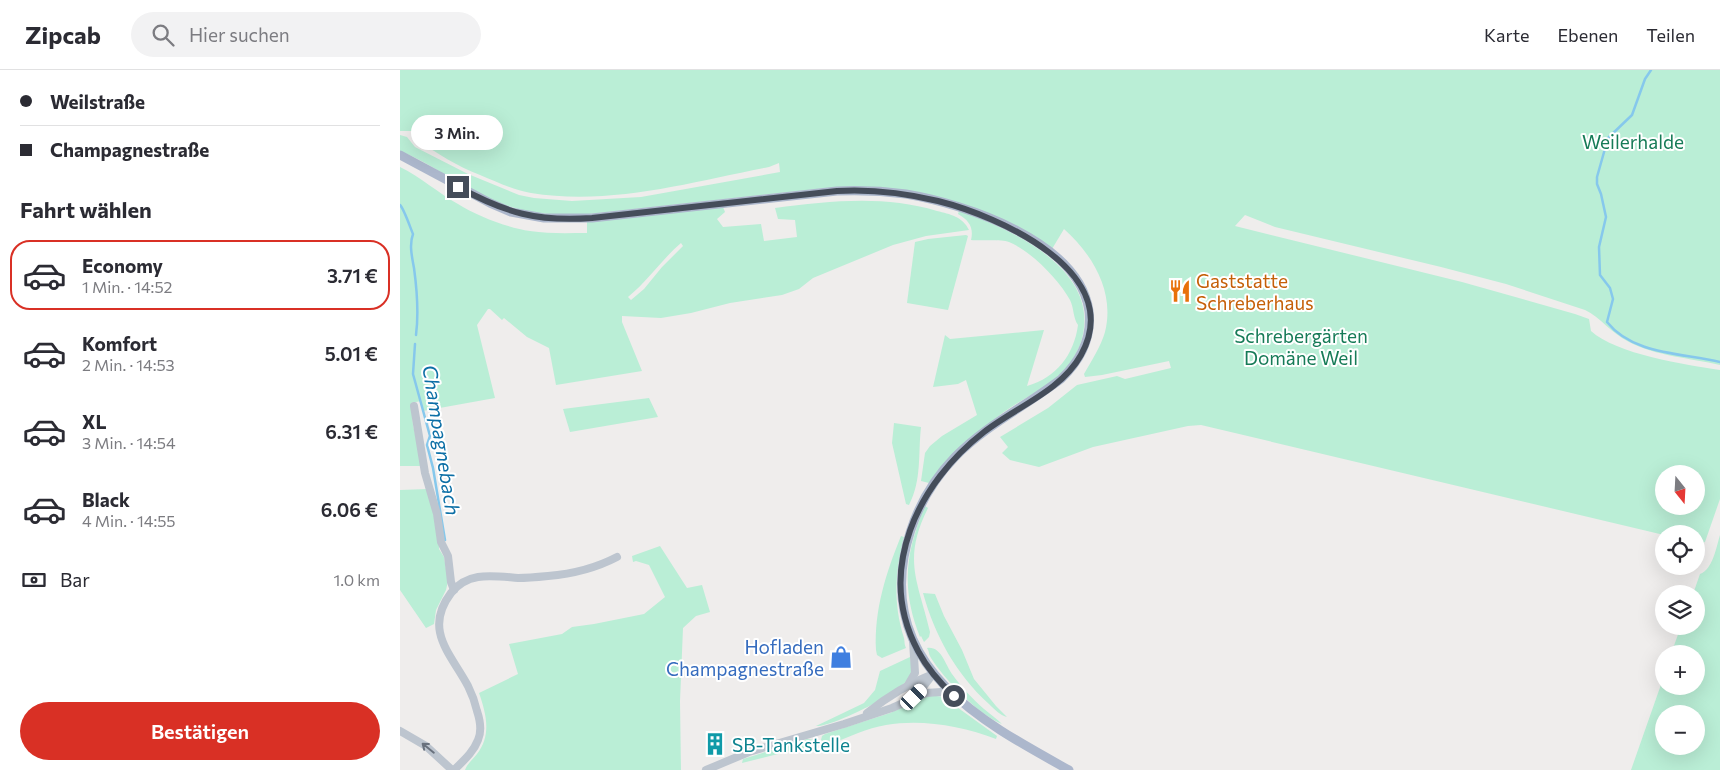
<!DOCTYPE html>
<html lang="de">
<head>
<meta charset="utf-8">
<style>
  body { margin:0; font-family:Commissioner,sans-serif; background:#f2f2f3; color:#2b2b33; height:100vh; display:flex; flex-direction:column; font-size:19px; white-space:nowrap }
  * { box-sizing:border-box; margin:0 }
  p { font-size:16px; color:#7c7c81 }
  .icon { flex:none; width:28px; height:28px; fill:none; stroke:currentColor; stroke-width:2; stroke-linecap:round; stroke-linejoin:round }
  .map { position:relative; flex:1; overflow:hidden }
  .side { display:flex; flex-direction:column; background:#fff; width:400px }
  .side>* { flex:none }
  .top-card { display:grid; align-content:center; height:110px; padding:0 20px; background:#fff }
  .needle { width:32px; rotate:162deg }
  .controls { position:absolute; left:1255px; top:395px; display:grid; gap:10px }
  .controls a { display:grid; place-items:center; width:50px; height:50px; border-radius:50%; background:#fff; box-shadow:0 5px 20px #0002; font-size:25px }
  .end { position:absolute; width:22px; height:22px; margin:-11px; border:6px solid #454d5a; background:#fff; box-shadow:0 0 0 2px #fff }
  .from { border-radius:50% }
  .bubble { position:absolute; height:35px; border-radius:18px; background:#fff; box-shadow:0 5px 20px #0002; font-size:16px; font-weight:600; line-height:35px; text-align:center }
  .car { position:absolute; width:15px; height:30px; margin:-15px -8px; border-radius:6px; box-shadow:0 0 4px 1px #0007; background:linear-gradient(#fff 24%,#345 0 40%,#fff 0 76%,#345 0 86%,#fff 0) }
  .top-card b { display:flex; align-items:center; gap:18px; height:48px; font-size:19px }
  .top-card b+b { border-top:1px solid #e1e1e2 }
  .top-card i { width:12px; height:12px; background:#2b2b33 }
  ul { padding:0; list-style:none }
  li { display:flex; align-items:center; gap:15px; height:70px; margin:0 10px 8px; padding:0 10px; border:2px solid transparent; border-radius:20px }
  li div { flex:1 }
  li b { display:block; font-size:19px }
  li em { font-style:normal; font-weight:600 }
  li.active { border-color:#d93025 }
  li>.icon { width:45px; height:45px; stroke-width:1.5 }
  h2 { padding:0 20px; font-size:22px; line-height:60px }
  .pay { display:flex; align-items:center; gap:12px; height:55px; padding:0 20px; font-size:19px }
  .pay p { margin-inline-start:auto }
  .button { display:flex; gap:10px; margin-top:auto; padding:10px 20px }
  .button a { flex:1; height:58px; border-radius:30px; background:#d93025; color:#fff; font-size:20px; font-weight:600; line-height:58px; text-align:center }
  header { display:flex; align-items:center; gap:30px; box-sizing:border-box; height:70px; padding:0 25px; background:#fff; border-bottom:1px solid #e1e1e2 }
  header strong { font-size:24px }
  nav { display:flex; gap:28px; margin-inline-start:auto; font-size:18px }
  .search { width:350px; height:45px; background:#f2f2f3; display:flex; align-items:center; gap:12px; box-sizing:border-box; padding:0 18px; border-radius:28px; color:#7c7c81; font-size:19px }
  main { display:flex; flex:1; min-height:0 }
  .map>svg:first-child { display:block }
  .green { fill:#baeed6; fill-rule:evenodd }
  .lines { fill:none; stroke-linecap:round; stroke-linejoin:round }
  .stream { stroke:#86c8ec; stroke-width:2.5 }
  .minor { stroke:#bdc5cf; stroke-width:8 }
  .major { stroke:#acb7cc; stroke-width:9 }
  .oneway { stroke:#69717d }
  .route { stroke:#454d5a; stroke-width:6 }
  .labels { text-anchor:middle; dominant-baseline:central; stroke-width:4; stroke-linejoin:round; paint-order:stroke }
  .park-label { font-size:19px; fill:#167b57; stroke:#fff }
  .food-label { font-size:19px; fill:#c56008; stroke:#fff; text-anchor:start }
  .shop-label { font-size:19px; fill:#366cbe; stroke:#fff; text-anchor:end }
  .culture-label { font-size:19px; fill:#0d838f; stroke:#fff; text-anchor:start }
  .water-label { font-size:20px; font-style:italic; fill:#0c6fa6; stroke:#fff }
</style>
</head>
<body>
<header>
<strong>Zipcab</strong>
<div class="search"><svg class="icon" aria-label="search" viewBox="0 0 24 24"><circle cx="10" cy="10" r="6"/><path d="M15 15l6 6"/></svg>Hier suchen</div>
<nav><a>Karte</a><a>Ebenen</a><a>Teilen</a></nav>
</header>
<main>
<section class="side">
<div class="top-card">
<b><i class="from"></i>Weilstraße</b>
<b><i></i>Champagnestraße</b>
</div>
<h2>Fahrt wählen</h2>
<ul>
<li class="active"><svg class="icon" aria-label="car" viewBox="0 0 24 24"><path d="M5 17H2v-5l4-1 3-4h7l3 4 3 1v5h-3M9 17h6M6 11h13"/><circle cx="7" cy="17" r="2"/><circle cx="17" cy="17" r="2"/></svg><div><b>Economy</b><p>1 Min. · 14:52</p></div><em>3.71 €</em></li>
<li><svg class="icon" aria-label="car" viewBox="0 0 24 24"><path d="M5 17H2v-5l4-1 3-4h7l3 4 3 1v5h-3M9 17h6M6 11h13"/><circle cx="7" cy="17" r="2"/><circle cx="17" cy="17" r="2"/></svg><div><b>Komfort</b><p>2 Min. · 14:53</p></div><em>5.01 €</em></li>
<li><svg class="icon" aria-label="car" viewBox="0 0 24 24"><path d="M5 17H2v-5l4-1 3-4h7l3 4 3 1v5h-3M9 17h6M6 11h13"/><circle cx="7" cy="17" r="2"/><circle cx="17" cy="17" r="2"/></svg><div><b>XL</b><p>3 Min. · 14:54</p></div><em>6.31 €</em></li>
<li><svg class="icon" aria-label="car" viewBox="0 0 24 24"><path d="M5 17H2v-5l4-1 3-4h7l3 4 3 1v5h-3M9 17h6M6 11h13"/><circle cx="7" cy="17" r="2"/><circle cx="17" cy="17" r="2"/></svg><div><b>Black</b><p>4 Min. · 14:55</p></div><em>6.06 €</em></li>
</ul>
<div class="pay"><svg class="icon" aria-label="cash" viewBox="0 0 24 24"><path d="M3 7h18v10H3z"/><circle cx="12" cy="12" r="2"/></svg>Bar<p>1.0 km</p></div>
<div class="button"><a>Bestätigen</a></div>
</section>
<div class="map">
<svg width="1320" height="700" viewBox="0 0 1320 700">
  <rect width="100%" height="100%" fill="#efedec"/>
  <g class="green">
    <path d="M0,0H1320V295C1290,288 1256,286 1229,272C1212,264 1200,247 1185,240L1106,214L1041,197L875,157L845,145L835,156L1062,212L1175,244L1189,249L1191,261C1216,284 1286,295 1320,300V429L1305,472L1300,474L1296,473V464H1264V465L801,355L788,356L693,377L639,397L610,390L602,383L608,377L600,367L648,338L677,315L717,306L725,309L771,298L769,291L702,305L685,307L684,304C692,290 701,276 705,262C715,222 693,185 664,159L652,179L566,135L426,118L180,145C160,144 141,145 122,140C77,130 42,98 0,81V65L7,67L15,77L68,104L119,125L134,128L172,131L241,127L380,102L379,93L369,97C291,112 211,136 131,123C113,120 97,112 80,105C57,96 37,84 17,69V61H0ZM1264,404H1296V436H1264Z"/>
    <path d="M0,97C21,107 38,123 58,134C77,146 108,158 130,161C149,164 169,163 187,163V152L323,137L325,142L317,149L323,157L361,154L364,171L397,167L395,150L378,149L375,138C430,131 484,125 537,141C550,144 563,147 569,160L526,166L493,175L413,208L399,219L382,225L330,233L291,243L261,248L222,246V252L242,301L156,315L149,278L127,267L104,248L102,250L90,239H88L77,255L95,328L23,341L21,331L11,333L13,355L22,396H0ZM281,173L283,176L262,197L244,219L231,230L228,227C248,211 262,189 281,173Z"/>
    <path d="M559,141C607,157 691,195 684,257C683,272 676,286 666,298C647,320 617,330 595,349C572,369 551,392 529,413L521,411L525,383L530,376L542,366L577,345L566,310L558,314L533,317L545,265L550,269L644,260L627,316C656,308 674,285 678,255C673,248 674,238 670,230C659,210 631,181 609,172C601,169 581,171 571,170C574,158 569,150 558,144Z"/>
    <polygon points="566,165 568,166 548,240 507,233 515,172 528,169"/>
    <polygon points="249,328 258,347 170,362 163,339"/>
    <path d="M494,353L521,357C518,384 522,410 509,435L506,434L492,373Z"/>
    <polygon points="28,419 39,470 39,479 44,487 48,511 46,520 36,540 34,554 26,558 0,520 0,420"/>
    <path d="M525,436L528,438C502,490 518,511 530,562L529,567L524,572L521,566L520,567C501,519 505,483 525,436Z"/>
    <path d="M1320,465V700H1231L1264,606V616H1296V584H1271L1281,556H1296V524H1293L1300,504C1313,499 1316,478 1320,465ZM1264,644H1296V676H1264Z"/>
    <path d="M501,466L504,467C495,502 493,533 504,568C505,573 504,573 506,578L482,588L477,585L476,580C474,540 486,503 501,466Z"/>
    <path d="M260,476L287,518L302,515L310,542L296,546L283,558L280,631L281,700H65C67,694 73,689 77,684C92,665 86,643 79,623L118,604L109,574L162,564L172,557L194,554L244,544L265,527L249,495L236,491L233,492L232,486Z"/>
    <path d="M523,523L535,524L544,546L562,580L574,609L596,636L607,647C601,646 594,639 589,634C556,604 535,566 523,523Z"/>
    <path d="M527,578C541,576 545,594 552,604C561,617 573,629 584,639C590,644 597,649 602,654C579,645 544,609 531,588C528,583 530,583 527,578Z"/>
    <path d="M510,587C511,594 513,599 510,606C503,622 433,657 416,656L464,633L475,620L480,601Z"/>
    <path d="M531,625L543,627L597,666L596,669C562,656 522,649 486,655C467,658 449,667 431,674H425L421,670L422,666L425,664L490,643Z"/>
    <polygon points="407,669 415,670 416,673 414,677 390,681 342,693 343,689"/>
  </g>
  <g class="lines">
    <g class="stream">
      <path d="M1251,0L1245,9L1232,45L1208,68L1197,107V114L1201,124L1206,147L1199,177L1200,205L1210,218L1213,229L1207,252C1233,285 1283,283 1320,292"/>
      <path d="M0,135C4,139 10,157 13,164C9,175 12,187 14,198C17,220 19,242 16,265"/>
      <polyline points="15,274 13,304 30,366 27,375 33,398 45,470"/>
    </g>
    <g class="minor">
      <polyline points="14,336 25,403 37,444 41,472 48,486 51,512 54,520"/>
      <polyline points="508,615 515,603 513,571"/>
      <polyline points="516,626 533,604"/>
      <path d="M467,643C487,627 510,613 533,604"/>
      <polyline points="0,661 26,676 52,700"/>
      <path d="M54,700C63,691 73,683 78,670C82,661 80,650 77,641C75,632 72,624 68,616C51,584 23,560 51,523C68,501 93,506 118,508C128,508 138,507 148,506C172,504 196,498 217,487"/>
      <polyline points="306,700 349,682 444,654 492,638 526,623 541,622 554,626"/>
    </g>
    <path class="major" d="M0,85L90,133L111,142L144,148H192L437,121C460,120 483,121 506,124C565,134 679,171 689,241C692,268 680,291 661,309C626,336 586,355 555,387C528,415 511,449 504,487C484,601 586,654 669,700"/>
  </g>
  <defs><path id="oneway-shaft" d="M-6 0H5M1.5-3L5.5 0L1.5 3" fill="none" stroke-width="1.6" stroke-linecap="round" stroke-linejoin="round" transform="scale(1.25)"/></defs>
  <use class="oneway" href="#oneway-shaft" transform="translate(28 678) rotate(-141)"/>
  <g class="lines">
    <path class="route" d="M58,117C106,143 137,152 192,148L437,121C471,119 505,123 538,131C598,146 727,202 681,285C661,321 616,337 584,362C518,413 475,500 518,581C527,598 540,613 554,626"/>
  </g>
  <defs>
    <symbol id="restaurant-bare" viewBox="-9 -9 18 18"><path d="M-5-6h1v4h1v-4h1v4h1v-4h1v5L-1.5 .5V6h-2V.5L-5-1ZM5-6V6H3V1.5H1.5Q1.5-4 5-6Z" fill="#e8710a" stroke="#fff" stroke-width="2.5" paint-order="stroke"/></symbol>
    <symbol id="shop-bare" viewBox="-9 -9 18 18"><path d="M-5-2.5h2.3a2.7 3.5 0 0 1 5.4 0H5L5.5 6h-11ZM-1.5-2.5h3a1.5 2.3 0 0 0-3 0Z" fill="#3f7fe0" stroke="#fff" stroke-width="2.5" paint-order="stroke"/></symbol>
    <symbol id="building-bare" viewBox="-9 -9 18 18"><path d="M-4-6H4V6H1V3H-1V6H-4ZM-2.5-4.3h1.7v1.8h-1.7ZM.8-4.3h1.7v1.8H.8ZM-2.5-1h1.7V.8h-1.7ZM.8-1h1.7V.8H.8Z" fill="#0f9aa8" stroke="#fff" stroke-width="2.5" paint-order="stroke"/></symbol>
  </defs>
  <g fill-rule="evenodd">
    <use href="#restaurant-bare" x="764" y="205" width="32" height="32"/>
    <use href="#shop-bare" x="425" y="571" width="32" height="32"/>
    <use href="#building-bare" x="299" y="658" width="32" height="32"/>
  </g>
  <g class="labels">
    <g class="park-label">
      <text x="1233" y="71">Weilerhalde</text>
      <text x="901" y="265">Schrebergärten<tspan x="901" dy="22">Domäne Weil</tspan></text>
    </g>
    <g class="food-label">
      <text x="796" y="210">Gaststatte<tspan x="796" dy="22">Schreberhaus</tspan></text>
    </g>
    <g class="shop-label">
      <text x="424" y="576">Hofladen<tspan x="424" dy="22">Champagnestraße</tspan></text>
    </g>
    <g class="culture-label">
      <text x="332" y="674">SB-Tankstelle</text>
    </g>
    <g class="water-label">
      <text transform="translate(42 370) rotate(81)">Champagnebach</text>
    </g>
  </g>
</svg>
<div class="controls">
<a><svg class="needle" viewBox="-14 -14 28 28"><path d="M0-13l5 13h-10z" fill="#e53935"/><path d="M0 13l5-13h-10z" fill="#7c7c81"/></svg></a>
<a><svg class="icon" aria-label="locate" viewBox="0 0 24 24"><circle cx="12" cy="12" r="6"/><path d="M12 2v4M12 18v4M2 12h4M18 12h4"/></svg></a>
<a><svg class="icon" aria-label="layers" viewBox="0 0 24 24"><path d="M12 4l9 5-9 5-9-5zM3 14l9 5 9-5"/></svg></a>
<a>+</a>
<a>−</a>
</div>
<i class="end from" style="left:554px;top:626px"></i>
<i class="end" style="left:58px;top:117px"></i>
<div class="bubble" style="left:11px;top:45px;width:92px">3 Min.</div>
<i class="car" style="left:514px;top:627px;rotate:46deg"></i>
</div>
</main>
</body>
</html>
